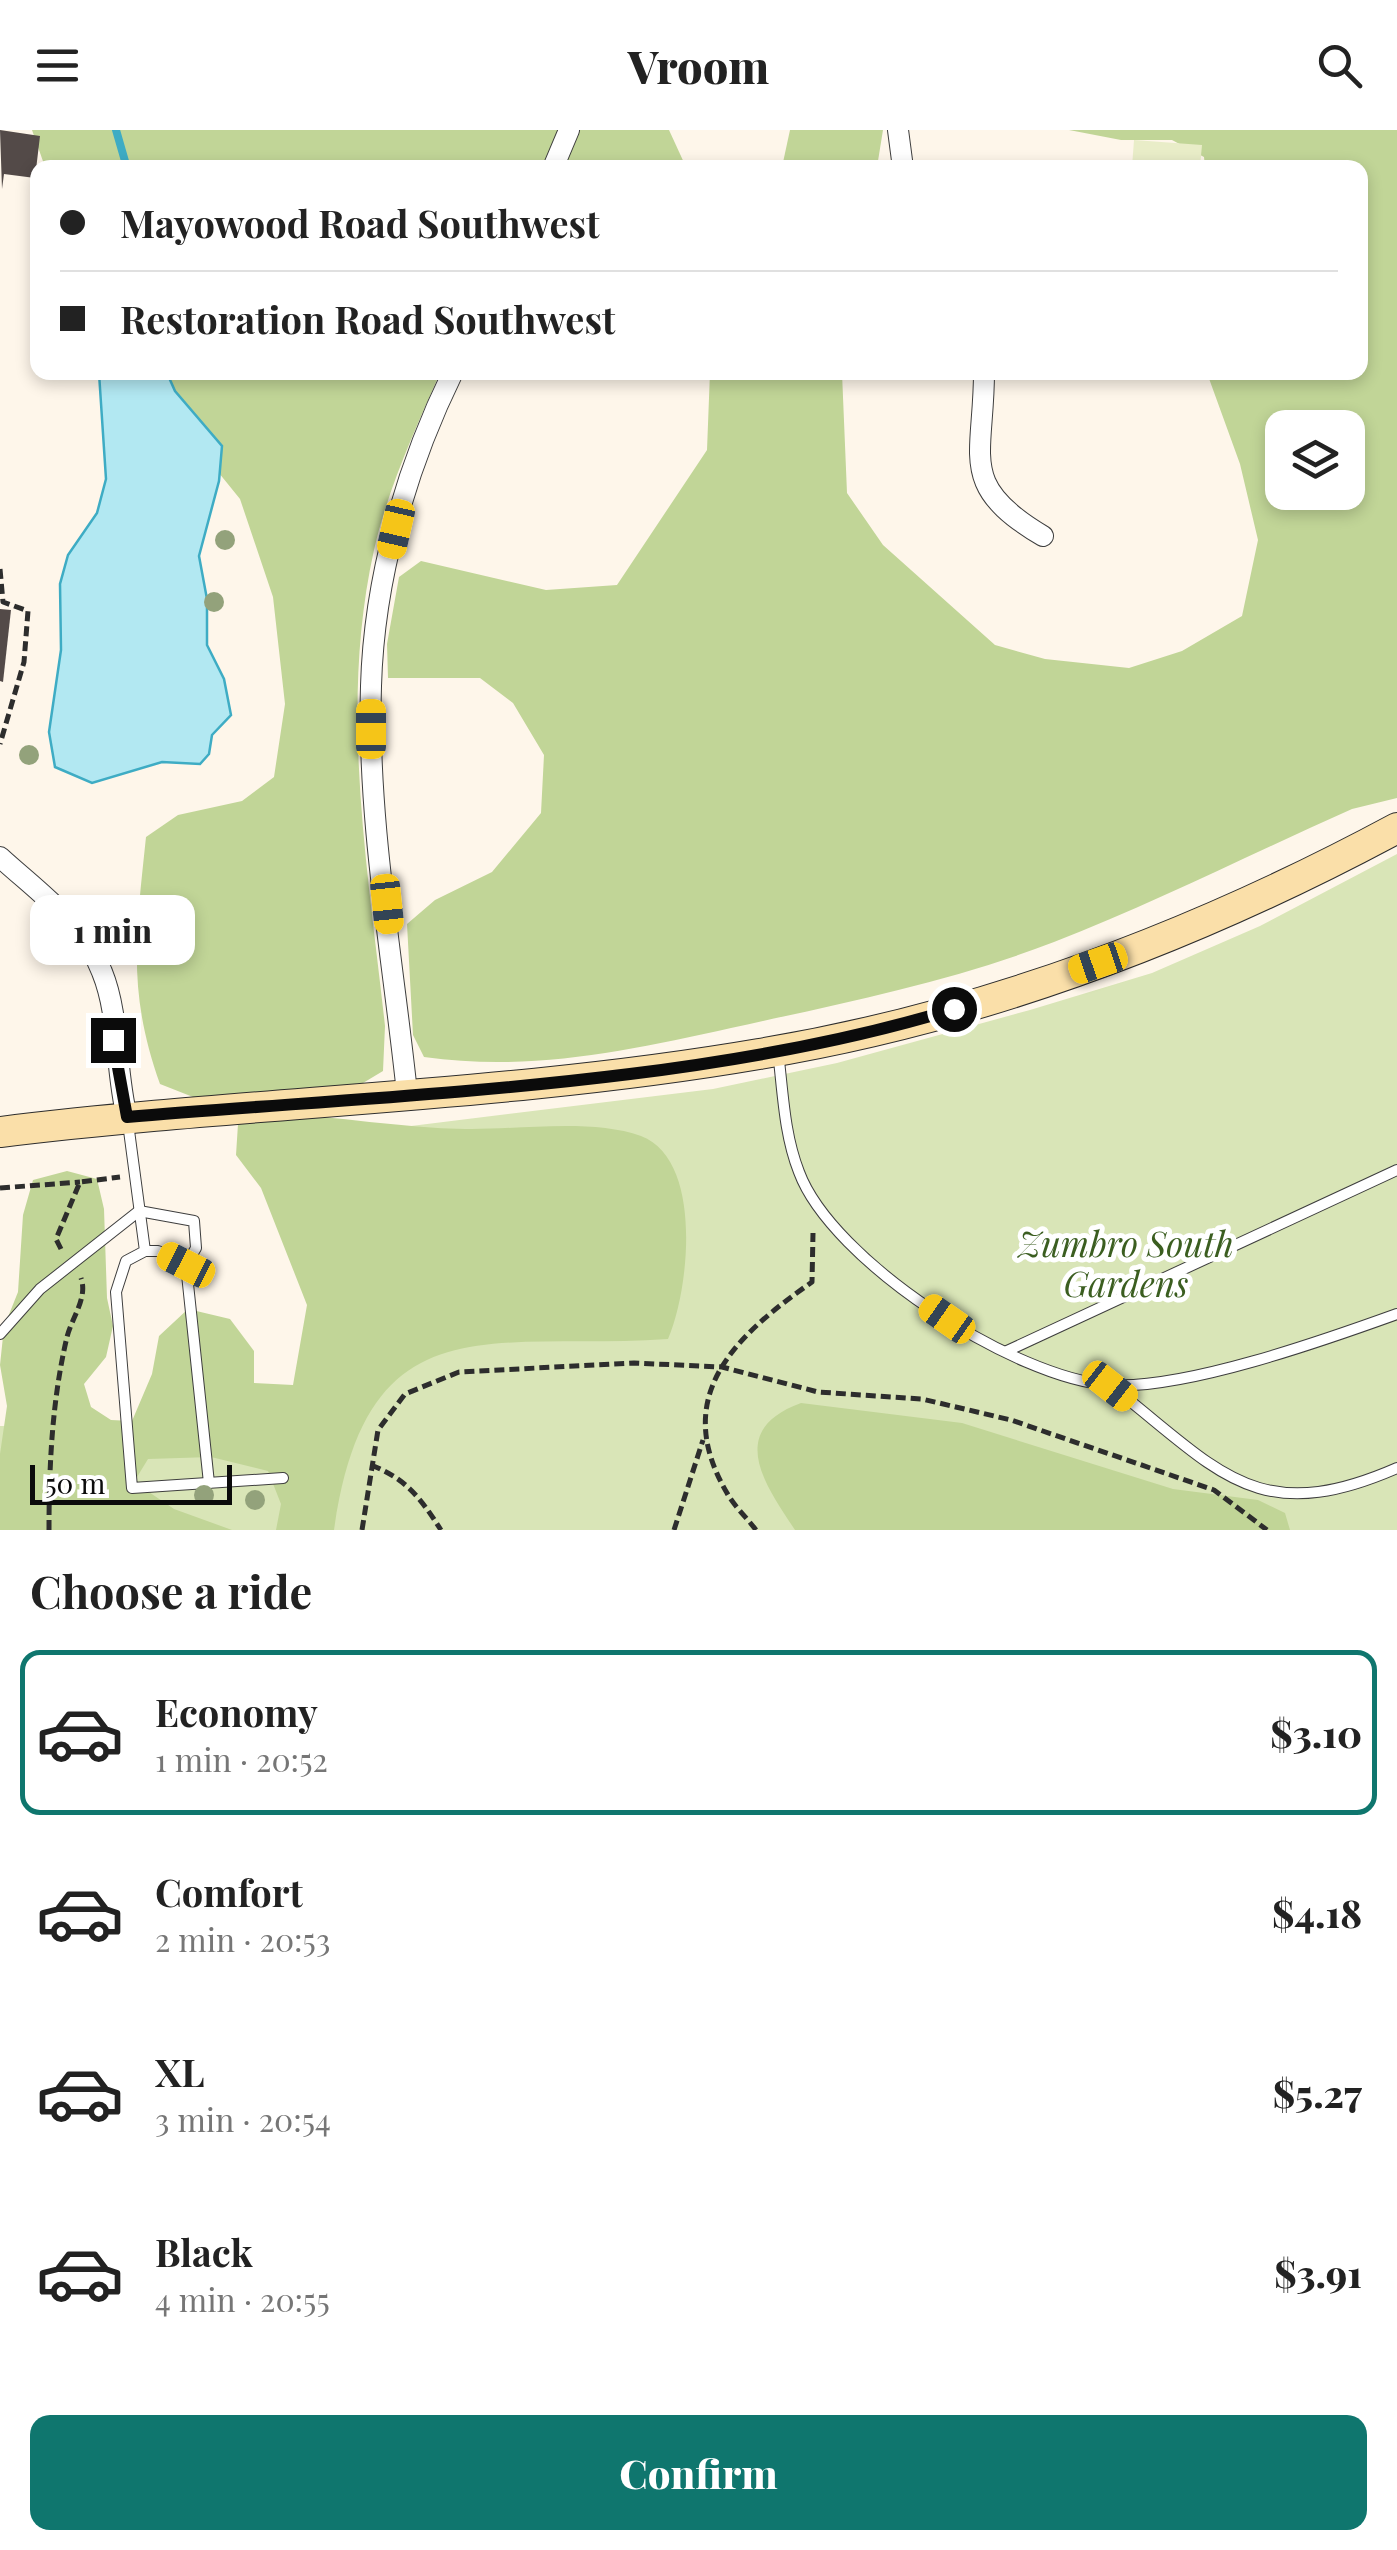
<!DOCTYPE html>
<html lang="en">
<head>
<meta charset="utf-8">
<style>
  body { margin:0; font-family:"Playfair Display",serif; background:#f6f6f6; color:#222; height:100vh; display:flex; flex-direction:column; font-size:38px; white-space:nowrap }
  * { box-sizing:border-box; margin:0 }
  p { font-size:32px; color:#767676 }
  .icon { flex:none; width:55px; height:55px; fill:none; stroke:currentColor; stroke-width:2; stroke-linecap:round; stroke-linejoin:round }
  .map { position:relative; height:1400px; overflow:hidden }
  .drawer { display:flex; flex-direction:column; background:#fff; flex:1 }
  .drawer>* { flex:none }
  .hud { position:absolute; left:30px; top:30px; width:1338px; height:220px; border-radius:20px; box-shadow:0 5px 15px #0003; display:grid; align-content:center; height:220px; padding:0 30px; background:#fff }
  .buttons { position:absolute; left:1265px; top:280px; display:grid; gap:20px }
  .buttons a { display:grid; place-items:center; width:100px; height:100px; border-radius:20px; background:#fff; box-shadow:0 5px 15px #0003; font-size:50px }
  .scale { position:absolute; left:30px; bottom:25px; width:202px; box-sizing:border-box; padding-left:10px; border:5px solid #0b0b0b; border-top:0; font-size:28px; line-height:35px; white-space:nowrap; color:#0b0b0b; -webkit-text-stroke:8px #fff; paint-order:stroke }
  .end { position:absolute; width:45px; height:45px; margin:-22px; border:12px solid #0b0b0b; background:#fff; box-shadow:0 0 0 5px #fff }
  .from { border-radius:50% }
  .bubble { position:absolute; height:70px; border-radius:20px; background:#fff; box-shadow:0 5px 15px #0003; font-size:32px; font-weight:800; line-height:70px; text-align:center }
  .car { position:absolute; width:30px; height:60px; margin:-30px -15px; border-radius:12px; box-shadow:0 0 8px 2px #0007; background:linear-gradient(#f5c518 24%,#345 0 40%,#f5c518 0 76%,#345 0 86%,#f5c518 0) }
  .hud b { display:flex; align-items:center; gap:35px; height:95px; font-size:38px }
  .hud b+b { border-top:2px solid #e0e0e0 }
  .hud i { width:25px; height:25px; background:#222 }
  ul { padding:0; list-style:none }
  li { display:flex; align-items:center; gap:30px; height:165px; margin:0 20px 15px; padding:0 10px; border:5px solid transparent; border-radius:20px }
  li div { flex:1 }
  li b { display:block; font-size:38px }
  li em { font-style:normal; font-weight:800 }
  li.selected { border-color:#0f766e }
  li>.icon { width:90px; height:90px; stroke-width:1.5 }
  h2 { padding:0 30px; font-size:45px; line-height:120px }
  .action { display:flex; gap:20px; margin-top:auto; padding:20px 30px }
  .action a { flex:1; height:115px; border-radius:20px; background:#0f766e; color:#fff; font-size:40px; font-weight:800; line-height:115px; text-align:center }
  header { display:flex; justify-content:space-between; align-items:center; height:130px; padding:0 30px; background:#fff; font-size:45px; font-weight:800 }
  .map>svg:first-child { display:block }
  .green { fill:#d9e5b7 }
  .forest { fill:#c1d597; fill-rule:evenodd }
  .pitch { fill:#e9edc8 }
  .water { fill:#b2e8f2; stroke:#3eacc4; stroke-width:2.5 }
  .lines { fill:none; stroke-linecap:round; stroke-linejoin:round }
  .stream { stroke:#3eacc4; stroke-width:8 }
  .building { fill:#534a48 }
  .lane-casing { stroke:#3e3e3e; stroke-width:12 }
  .street-casing { stroke:#3e3e3e; stroke-width:22 }
  .secondary-casing { stroke:#2d2d2d; stroke-width:32 }
  .path { stroke:#2d2d2d; stroke-width:5; stroke-dasharray:10 5; stroke-linecap:butt }
  .lane { stroke:#fff; stroke-width:10 }
  .street { stroke:#fff; stroke-width:20 }
  .secondary { stroke:#fadfa9; stroke-width:30 }
  .tree { fill:#93a27b }
  .route { stroke:#0b0b0b; stroke-width:12 }
  .labels { text-anchor:middle; dominant-baseline:central; stroke-width:10; stroke-linejoin:round; paint-order:stroke }
  .park-label { font-size:35px; font-style:italic; fill:#3b5e20; stroke:#fff }
</style>
</head>
<body>
<header><svg class="icon" aria-label="menu" viewBox="0 0 24 24"><path d="M4 6h16M4 12h16M4 18h16"/></svg>Vroom<svg class="icon" aria-label="search" viewBox="0 0 24 24"><circle cx="10" cy="10" r="6"/><path d="M15 15l6 6"/></svg></header>
<div class="map">
<svg width="1397" height="1400" viewBox="0 0 1397 1400">
  <rect width="100%" height="100%" fill="#fef6ea"/>
  <polygon class="green" points="1397,724 1397,1400 0,1400 0,1296 347,1292 411,996 713,959 837,933 1030,880 1152,843 1260,796"/>
  <g class="forest">
    <polygon points="32,0 669,0 686,37 45,37"/>
    <polygon points="790,0 883,0 877,37 782,37"/>
    <path d="M1069,0H1397V668L1352,679C1253,723 1155,773 1054,812C951,852 839,874 731,898C627,921 531,942 424,927L413,905L407,794L435,770L492,742L541,683L544,625L513,573L480,548H388L387,514L399,447L421,431L546,460L617,455L707,320L710,242L842,243L847,363L883,415L995,515L1045,529L1129,538L1182,521L1242,486L1258,410L1240,334L1207,243L1360,242V38L1205,37L1204,27L1172,10H1121ZM1282,298H1348V362H1282Z"/>
    <path d="M138,243H440C415,300 388,358 374,420C339,577 368,739 385,896L383,941L363,953L261,966L193,967L160,954C127,862 136,803 146,707L178,685L242,671L274,647L285,574L273,467L240,369Z"/>
    <path d="M274,984C338,986 401,998 465,999C517,1000 591,988 641,1006C704,1030 689,1161 668,1209C491,1221 367,1169 334,1400H276L281,1374L268,1341L211,1327L148,1329L134,1352L174,1379L232,1400H0V1324L7,1276L0,1235L4,1197L18,1162L23,1085L33,1050L67,1041L97,1049L104,1079L107,1168L113,1196L106,1227L84,1254L91,1277L111,1290L132,1291L152,1244L159,1206L188,1179L230,1189L254,1221V1253L293,1255L307,1175L261,1058L236,1025L238,994Z"/>
    <path d="M801,1273L962,1293L1173,1359L1258,1370L1285,1383L1290,1400H795C763,1352 727,1300 801,1273Z"/>
  </g>
  <polygon class="pitch" points="1134,10 1202,15 1200,37 1132,37"/>
  <polygon class="water" points="99,243 167,243 175,261 222,316 219,351 199,426 207,469 207,515 224,549 231,585 212,605 209,624 200,634 162,632 92,653 55,637 49,602 61,520 60,454 68,425 97,383 106,349"/>
  <g class="lines">
    <polyline class="stream" points="116,0 127,38"/>
  </g>
  <g class="building">
    <polygon points="0,0 40,6 35,48 4,44 2,59"/>
    <polygon points="0,479 11,480 3,552 0,551"/>
  </g>
  <g class="lines">
    <defs>
      <g id="lane">
        <path d="M778,922C783,962 784,1004 799,1042C832,1131 1015,1249 1110,1255C1184,1260 1325,1210 1397,1184"/>
        <polyline points="128,993 145,1121 126,1131 116,1162 132,1358 283,1348"/>
        <polyline points="145,1121 158,1121 186,1135 209,1353"/>
        <polyline points="0,1204 40,1159 139,1081 194,1091 196,1118 186,1135"/>
        <polyline points="1007,1221 1397,1040"/>
        <path d="M1110,1255C1218,1339 1255,1400 1397,1338"/>
      </g>
      <g id="street">
        <polyline points="898,0 903,38"/>
        <polyline points="553,38 569,0"/>
        <path d="M984,242C984,328 957,355 1043,406"/>
        <path d="M0,727C37,761 84,793 102,842C120,886 115,940 127,987"/>
        <path d="M407,963C393,829 367,690 371,556C374,448 406,338 453,242"/>
      </g>
      <path id="secondary" d="M0,1002C252,971 508,967 759,924C983,887 1198,805 1397,698"/>
    </defs>
    <use href="#lane" class="lane-casing"/>
    <use href="#street" class="street-casing"/>
    <use href="#secondary" class="secondary-casing"/>
    <g class="path">
      <polyline points="0,439 3,472 28,481 24,532 0,614"/>
      <polyline points="0,1058 80,1052"/>
      <polyline points="61,1119 56,1109 80,1052 120,1047"/>
      <path d="M371,1335C407,1349 421,1369 441,1400"/>
      <path d="M49,1400C49,1336 52,1270 67,1207C72,1187 88,1168 81,1148"/>
      <polyline points="362,1400 378,1300 405,1264 459,1242 634,1233 722,1237 818,1262 922,1269 1011,1290 1214,1360 1267,1400"/>
      <polyline points="674,1400 703,1310"/>
      <path d="M756,1400C747,1388 734,1376 727,1363C670,1266 735,1206 812,1152L813,1103"/>
    </g>
    <use href="#lane" class="lane"/>
    <use href="#street" class="street"/>
    <use href="#secondary" class="secondary"/>
  </g>
  <g class="tree">
    <circle cx="225" cy="410" r="10"/>
    <circle cx="214" cy="472" r="10"/>
    <circle cx="29" cy="625" r="10"/>
    <circle cx="204" cy="1365" r="10"/>
    <circle cx="255" cy="1370" r="10"/>
  </g>
  <g class="lines">
    <path class="route" d="M113,910L127,987C394,964 699,957 954,879"/>
  </g>
  <g class="labels">
    <g class="park-label">
      <text x="1126" y="1112">Zumbro South<tspan x="1126" dy="40">Gardens</tspan></text>
    </g>
  </g>
</svg>
<div class="buttons">
<a><svg class="icon" aria-label="layers" viewBox="0 0 24 24"><path d="M12 4l9 5-9 5-9-5zM3 14l9 5 9-5"/></svg></a>
</div>
<div class="scale">50 m</div>
<i class="end from" style="left:954px;top:879px"></i>
<i class="end" style="left:113px;top:910px"></i>
<div class="bubble" style="left:30px;top:765px;width:165px">1 min</div>
<i class="car" style="left:396px;top:399px;rotate:193deg"></i>
<i class="car" style="left:371px;top:599px;rotate:0deg"></i>
<i class="car" style="left:387px;top:774px;rotate:174deg"></i>
<i class="car" style="left:1098px;top:833px;rotate:251deg"></i>
<i class="car" style="left:186px;top:1135px;rotate:297deg"></i>
<i class="car" style="left:947px;top:1189px;rotate:305deg"></i>
<i class="car" style="left:1110px;top:1256px;rotate:128deg"></i>
<div class="hud">
<b><i class="from"></i>Mayowood Road Southwest</b>
<b><i></i>Restoration Road Southwest</b>
</div>
</div>
<section class="drawer">
<h2>Choose a ride</h2>
<ul>
<li class="selected"><svg class="icon" aria-label="car" viewBox="0 0 24 24"><path d="M5 17H2v-5l4-1 3-4h7l3 4 3 1v5h-3M9 17h6M6 11h13"/><circle cx="7" cy="17" r="2"/><circle cx="17" cy="17" r="2"/></svg><div><b>Economy</b><p>1 min · 20:52</p></div><em>$3.10</em></li>
<li><svg class="icon" aria-label="car" viewBox="0 0 24 24"><path d="M5 17H2v-5l4-1 3-4h7l3 4 3 1v5h-3M9 17h6M6 11h13"/><circle cx="7" cy="17" r="2"/><circle cx="17" cy="17" r="2"/></svg><div><b>Comfort</b><p>2 min · 20:53</p></div><em>$4.18</em></li>
<li><svg class="icon" aria-label="car" viewBox="0 0 24 24"><path d="M5 17H2v-5l4-1 3-4h7l3 4 3 1v5h-3M9 17h6M6 11h13"/><circle cx="7" cy="17" r="2"/><circle cx="17" cy="17" r="2"/></svg><div><b>XL</b><p>3 min · 20:54</p></div><em>$5.27</em></li>
<li><svg class="icon" aria-label="car" viewBox="0 0 24 24"><path d="M5 17H2v-5l4-1 3-4h7l3 4 3 1v5h-3M9 17h6M6 11h13"/><circle cx="7" cy="17" r="2"/><circle cx="17" cy="17" r="2"/></svg><div><b>Black</b><p>4 min · 20:55</p></div><em>$3.91</em></li>
</ul>
<div class="action"><a>Confirm</a></div>
</section>
</body>
</html>
